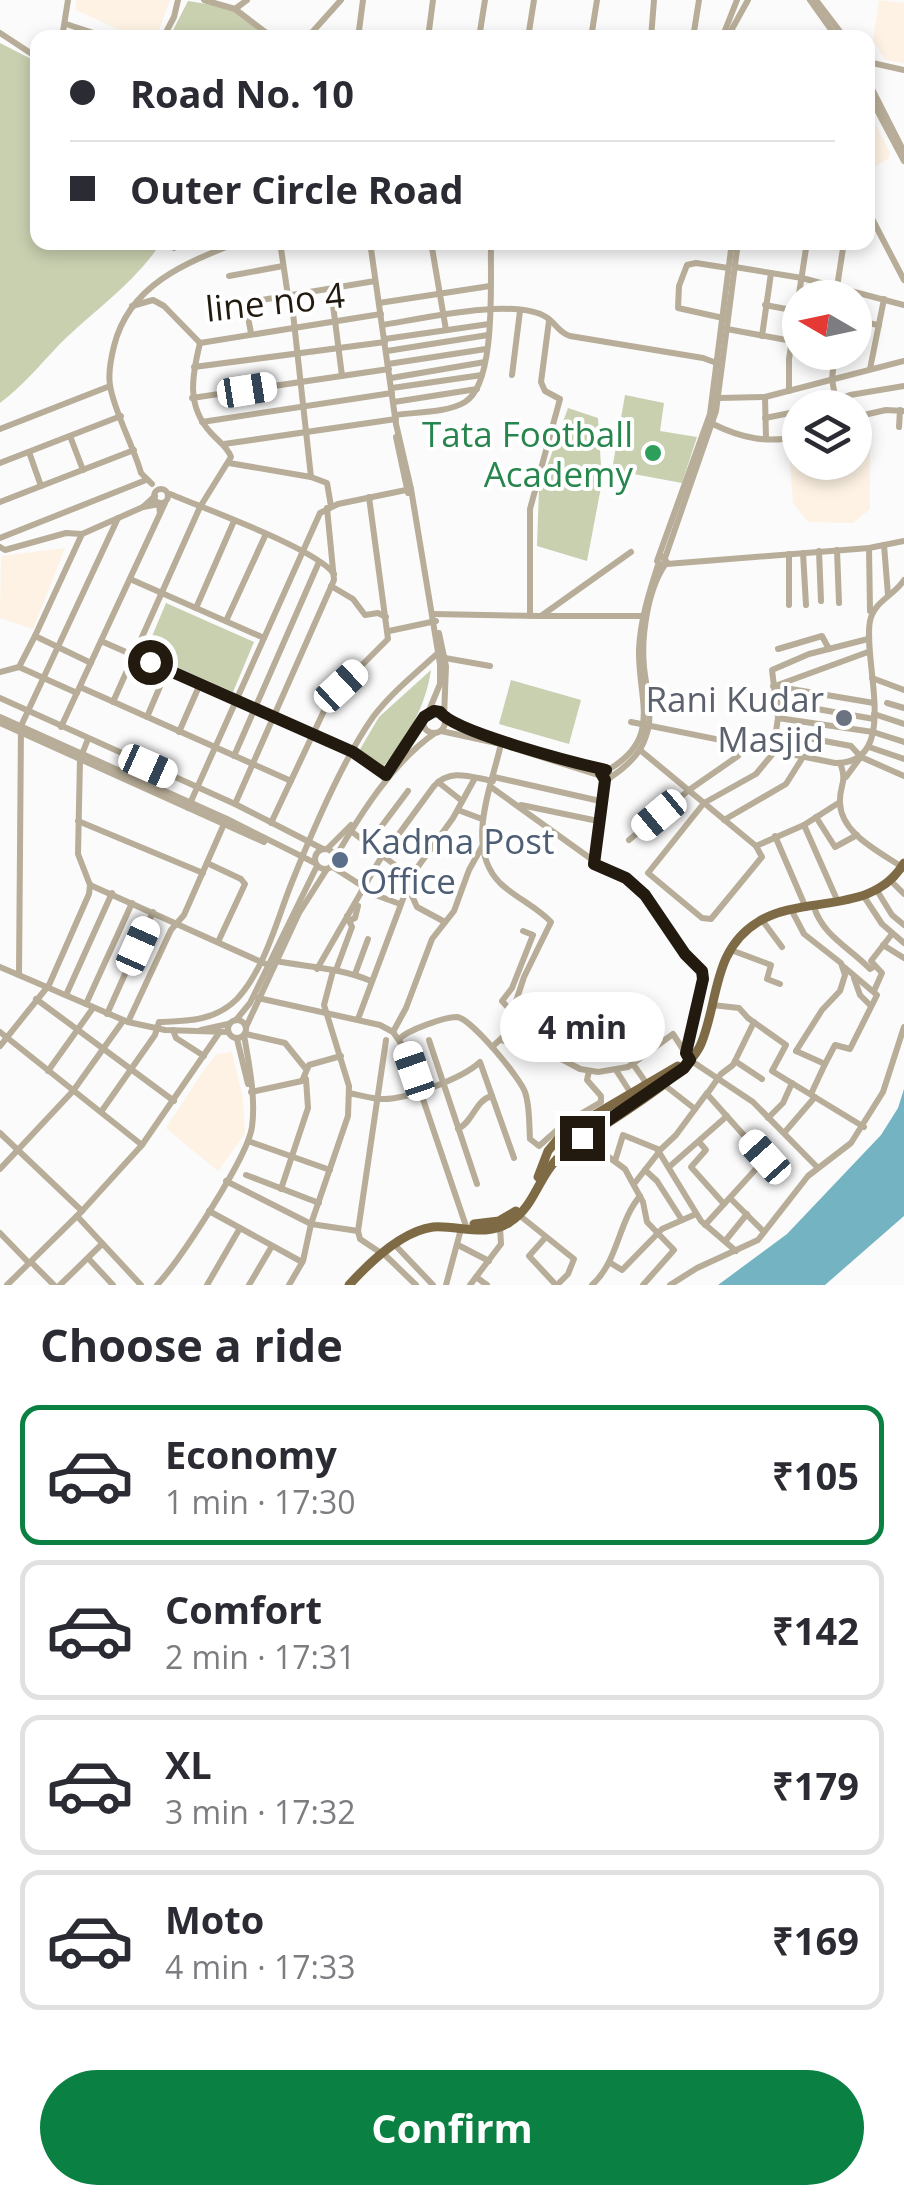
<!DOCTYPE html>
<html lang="en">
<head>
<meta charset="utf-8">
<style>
  body { margin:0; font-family:"Open Sans",sans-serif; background:#f2f2f3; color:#2b2b33; height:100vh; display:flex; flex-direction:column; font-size:38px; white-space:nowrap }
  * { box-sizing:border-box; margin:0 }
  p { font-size:32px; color:#7c7c81 }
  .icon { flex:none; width:55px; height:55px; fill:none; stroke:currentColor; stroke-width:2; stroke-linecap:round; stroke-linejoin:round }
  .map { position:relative; height:1285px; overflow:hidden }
  .drawer { display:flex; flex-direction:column; background:#fff; flex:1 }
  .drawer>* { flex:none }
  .top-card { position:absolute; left:30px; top:30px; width:845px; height:220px; border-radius:20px; box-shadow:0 5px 15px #0003; display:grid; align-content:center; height:220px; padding:0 40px; background:#fff }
  .needle { width:65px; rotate:279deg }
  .buttons { position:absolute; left:782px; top:280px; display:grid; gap:20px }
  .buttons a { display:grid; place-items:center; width:90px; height:90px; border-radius:50%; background:#fff; box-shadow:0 5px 15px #0003; font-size:50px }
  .end { position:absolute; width:45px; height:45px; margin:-22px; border:12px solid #221a0f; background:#fff; box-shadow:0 0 0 5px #fff }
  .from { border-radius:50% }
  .bubble { position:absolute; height:70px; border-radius:35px; background:#fff; box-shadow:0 5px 15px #0003; font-size:32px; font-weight:700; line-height:70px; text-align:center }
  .car { position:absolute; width:30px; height:60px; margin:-30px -15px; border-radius:12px; box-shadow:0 0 8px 2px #0007; background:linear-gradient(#fff 24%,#345 0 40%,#fff 0 76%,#345 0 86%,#fff 0) }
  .top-card b { display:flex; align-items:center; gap:35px; height:95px; font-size:38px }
  .top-card b+b { border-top:2px solid #e1e1e2 }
  .top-card i { width:25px; height:25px; background:#2b2b33 }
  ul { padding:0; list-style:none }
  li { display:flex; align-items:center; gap:30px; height:140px; margin:0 20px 15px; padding:0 20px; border:5px solid #e1e1e2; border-radius:20px }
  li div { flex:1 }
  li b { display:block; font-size:38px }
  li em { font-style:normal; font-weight:700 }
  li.selected { border-color:#0b8043 }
  li>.icon { width:90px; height:90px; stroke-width:1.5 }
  h2 { padding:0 40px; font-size:45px; line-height:120px }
  .button { display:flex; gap:20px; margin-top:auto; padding:20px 40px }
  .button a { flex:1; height:115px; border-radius:60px; background:#0b8043; color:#fff; font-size:40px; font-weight:700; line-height:115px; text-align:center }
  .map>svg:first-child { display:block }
  .built { fill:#fdf2e3 }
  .green { fill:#c8d0b0 }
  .water { fill:#74b4c2 }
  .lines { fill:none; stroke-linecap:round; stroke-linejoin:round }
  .minor { stroke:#b7ad98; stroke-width:6 }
  .major { stroke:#7e6b46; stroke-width:9 }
  .route { stroke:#221a0f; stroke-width:12 }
  .leisure-dot { fill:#2e9e5b; stroke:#fff; stroke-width:4 }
  .worship-dot { fill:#6b7280; stroke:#fff; stroke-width:4 }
  .service-dot { fill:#5c6f8a; stroke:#fff; stroke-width:4 }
  .labels { text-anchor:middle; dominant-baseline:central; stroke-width:8; stroke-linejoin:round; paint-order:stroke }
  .street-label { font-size:35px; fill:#221a0f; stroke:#fff }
  .leisure-label { font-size:35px; fill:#27864d; stroke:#fff; text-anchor:end }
  .worship-label { font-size:35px; fill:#5b616d; stroke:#fff; text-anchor:end }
  .service-label { font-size:35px; fill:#4e5e75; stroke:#fff; text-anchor:start }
</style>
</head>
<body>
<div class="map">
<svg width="904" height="1285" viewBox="0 0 904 1285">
  <rect width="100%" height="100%" fill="#fbfbfb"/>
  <g class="built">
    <polygon points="76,0 170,0 159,30 152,37 135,37 76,10"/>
    <polygon points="879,0 904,3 904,63 885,60 873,40"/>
    <polygon points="868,109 890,153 888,159 868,170"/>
    <polygon points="857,420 870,449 870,509 853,523 808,522 793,503 789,448 792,442 800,441 800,462 855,462"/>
    <polygon points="65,548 33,629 0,618 1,556"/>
    <polygon points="232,1052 243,1099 245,1133 218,1171 166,1128 204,1070 217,1054"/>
  </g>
  <g class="green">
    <polygon points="188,1 232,8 269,38 169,38"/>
    <path d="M0,43L37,62L38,242L161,243C136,281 100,306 67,337C44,359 26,384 0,403Z"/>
    <polygon points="625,395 664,403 660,431 697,437 682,483 612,470"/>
    <polygon points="568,408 598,418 602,482 587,561 537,546 539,489"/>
    <polygon points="166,603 254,642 233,692 145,653"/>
    <path d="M431,670C425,709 407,737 383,767L359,751L379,717Z"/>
    <polygon points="511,680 581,700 569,744 499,724"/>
  </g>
  <polygon class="water" points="904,1089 904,1216 825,1285 718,1285 787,1234 881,1135 898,1108"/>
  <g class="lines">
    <g class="minor">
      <polyline points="204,0 235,9 273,38"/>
      <polyline points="810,0 837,38"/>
      <polyline points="816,0 845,38"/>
      <polyline points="235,9 247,0"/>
      <polyline points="66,24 109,38"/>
      <polyline points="0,33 38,58"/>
      <polyline points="62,38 68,0"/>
      <polyline points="163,38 174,17 178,0"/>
      <polyline points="307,38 341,0"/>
      <polyline points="358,38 363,0"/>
      <polyline points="428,38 433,0"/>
      <polyline points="479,38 485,0"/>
      <polyline points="528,38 534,0"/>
      <polyline points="591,38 597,0"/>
      <polyline points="651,38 654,0"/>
      <polyline points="693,38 699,0"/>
      <polyline points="722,38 737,0"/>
      <polyline points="727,38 748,0"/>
      <polyline points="868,62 904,70"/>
      <polyline points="868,81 904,152"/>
      <polyline points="868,93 904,161"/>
      <polyline points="868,211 904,280"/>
      <polyline points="280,242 288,296"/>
      <polyline points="370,242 396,424"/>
      <polyline points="431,242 446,330"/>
      <polyline points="174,248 180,242"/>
      <polyline points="735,267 802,278 904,305"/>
      <polyline points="229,276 283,266"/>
      <polyline points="837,287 844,242"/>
      <polyline points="331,289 342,376"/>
      <polyline points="379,303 490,286"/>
      <polyline points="765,305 797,311"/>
      <polyline points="132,306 153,300 164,306 200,343 381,314"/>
      <polyline points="723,318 678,308 679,286 687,265 696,263 728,268"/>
      <polyline points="855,321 879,325"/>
      <path d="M382,325C421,319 513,297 546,317C556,323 558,332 570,336L703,358L722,365"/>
      <polyline points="727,329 792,341"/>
      <polyline points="251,333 246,307 250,302 375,281"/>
      <polyline points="762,336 771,273"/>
      <polyline points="385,339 489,324"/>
      <polyline points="387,351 488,335"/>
      <polyline points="835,352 832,379 837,408"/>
      <polyline points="388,364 486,349"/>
      <polyline points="194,367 385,342"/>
      <polyline points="870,369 884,299"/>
      <polyline points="512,375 520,311"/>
      <polyline points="391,378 485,362"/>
      <polyline points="392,388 482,375"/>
      <polyline points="789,391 789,359 807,242"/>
      <polyline points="765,397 766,439"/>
      <polyline points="192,398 389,369"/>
      <polyline points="718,398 765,397 904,361"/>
      <polyline points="394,402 477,389"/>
      <polyline points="810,408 850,395 904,386"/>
      <path d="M395,415C416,412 447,413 465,402C497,383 490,278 491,242"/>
      <polyline points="855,417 886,410 904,411"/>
      <polyline points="765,418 800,411"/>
      <polyline points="202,422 392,393"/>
      <polyline points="396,424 411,489 440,664 440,684 428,713"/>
      <path d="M713,424C741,438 768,444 800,436"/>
      <polyline points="899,427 900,410"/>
      <polyline points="0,429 110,386"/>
      <polyline points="70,436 83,470"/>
      <polyline points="396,437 408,493"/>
      <polyline points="224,444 396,419"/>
      <polyline points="29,452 41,486"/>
      <polyline points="0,463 121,416"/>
      <polyline points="229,463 311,477 291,295"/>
      <polyline points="311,477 327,483 331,506"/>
      <path d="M152,484L141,473C134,447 113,409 110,385C108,373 111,358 114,346C129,285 185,263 239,242"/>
      <circle cx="161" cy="496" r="7"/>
      <path d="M170,494C203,508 317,549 334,574"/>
      <polyline points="155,496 143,507 159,504 160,513"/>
      <polyline points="0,502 134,450"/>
      <polyline points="0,538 146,480"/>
      <polyline points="884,545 888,595"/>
      <polyline points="0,547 5,550 66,533 82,534"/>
      <polyline points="869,548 870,611"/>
      <polyline points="837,550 839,603"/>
      <polyline points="819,551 821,601"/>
      <polyline points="803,553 806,605"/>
      <polyline points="789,554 789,605"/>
      <polyline points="665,558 716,411 738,242"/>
      <polyline points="667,564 869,548 904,541"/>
      <polyline points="663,566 657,561 710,414 732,242"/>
      <polyline points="130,579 264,638"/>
      <polyline points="331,586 353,599 365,615 378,613 386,617"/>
      <polyline points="196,608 234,521"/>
      <polyline points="433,614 541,616 631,552"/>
      <polyline points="530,616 530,509 560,399 545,391 541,382 549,321"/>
      <polyline points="542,616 643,616"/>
      <polyline points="226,621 265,536"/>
      <polyline points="389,631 436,621"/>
      <polyline points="439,633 446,666 444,717"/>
      <polyline points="101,641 353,752 387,775"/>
      <polyline points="778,649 822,636 829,649"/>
      <polyline points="445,658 490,666"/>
      <polyline points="91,663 35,636 82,534 143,507"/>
      <polyline points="19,667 77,693"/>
      <polyline points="0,672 19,667 35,636"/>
      <polyline points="872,678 904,690"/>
      <polyline points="773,686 874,703"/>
      <polyline points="775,686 868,652"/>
      <polyline points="80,687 291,781"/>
      <polyline points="0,698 235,804 323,849"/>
      <path d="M113,702L200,507L231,457C227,446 219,442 211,433C186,406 192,376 200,343"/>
      <polyline points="777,702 874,719"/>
      <polyline points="887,703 904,708"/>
      <circle cx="434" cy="722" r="11"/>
      <polyline points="874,714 904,724"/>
      <polyline points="0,717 227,819 315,863"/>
      <polyline points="147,717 167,670"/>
      <polyline points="778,718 873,732 904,742"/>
      <polyline points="445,720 473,732 605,770"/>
      <path d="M631,722L835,763C902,765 862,661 870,621C874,601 894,596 904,580"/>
      <polyline points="0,723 264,842"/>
      <polyline points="61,727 165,503"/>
      <polyline points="441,731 501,744 601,776"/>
      <polyline points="179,732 200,684"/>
      <polyline points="776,732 851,746 861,757 904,776"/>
      <polyline points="88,739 80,759 78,854 90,885"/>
      <polyline points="869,747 904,759"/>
      <polyline points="640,750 756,846 804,825 840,802"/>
      <polyline points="773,751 778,718 772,670 809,654 868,639"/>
      <polyline points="234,756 319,562"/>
      <path d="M840,763C848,783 839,785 840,803C841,834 880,852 902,867"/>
      <path d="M608,770C663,738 638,701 639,650C640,621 649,593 658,565"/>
      <polyline points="494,777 600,801"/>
      <path d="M611,777C626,767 641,754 646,736C654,715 646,688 644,667C641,635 648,587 667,562L662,557"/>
      <polyline points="846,777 860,758"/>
      <polyline points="384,778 423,723"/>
      <polyline points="605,779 610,778 608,770 601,773 605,779 594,865 636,886 703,975 686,1053"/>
      <polyline points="438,782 462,801"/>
      <polyline points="491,787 594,861"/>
      <polyline points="235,804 334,580 327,508"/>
      <polyline points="521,805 598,821"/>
      <polyline points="188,808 320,513 338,504 411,489"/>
      <polyline points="458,810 482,819"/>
      <polyline points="816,817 835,847 857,835"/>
      <polyline points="724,820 786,784 803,757"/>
      <polyline points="78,821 203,873"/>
      <polyline points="271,823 331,696 388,639 369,497"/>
      <polyline points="804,825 838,902"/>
      <polyline points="351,831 400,869 417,907 445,922"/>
      <polyline points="775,836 806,908"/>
      <polyline points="629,840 689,790 738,756 743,745"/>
      <polyline points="369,843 408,791"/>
      <polyline points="756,846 762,857 711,919 702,918 648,873 704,803 756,774 775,751"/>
      <polyline points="327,849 351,825"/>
      <circle cx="325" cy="859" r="10"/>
      <path d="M335,858C361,813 393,762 435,733"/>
      <polyline points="207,863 241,879 245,884 218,942"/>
      <polyline points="331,866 364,887"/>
      <polyline points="890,880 904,894"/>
      <polyline points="90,885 268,965"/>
      <polyline points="876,889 892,915 904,925"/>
      <polyline points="362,890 400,904"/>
      <polyline points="863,895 882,924 904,943"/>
      <path d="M814,907C823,936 850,948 870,969L875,966"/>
      <polyline points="792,911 804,934 841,963 845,975 840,991 822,1010 796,1051"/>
      <polyline points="762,920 782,947"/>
      <polyline points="349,921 355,918 358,906"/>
      <polyline points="883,945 904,958"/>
      <polyline points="731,950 771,965 767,979 780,984"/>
      <path d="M276,961C308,967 341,968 371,981"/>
      <polyline points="0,967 128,1022 165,1030 228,1032"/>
      <path d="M317,969L379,861L434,786C451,768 470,777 493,781"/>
      <polyline points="336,970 352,927 347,916"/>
      <polyline points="355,974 368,939"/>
      <polyline points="19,975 21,726 118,518"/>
      <polyline points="854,978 860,995 870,1005"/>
      <polyline points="874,991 882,973 871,961 892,934"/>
      <polyline points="66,995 112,893"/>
      <polyline points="258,998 380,1025 393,1032 407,1052 467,1229"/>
      <polyline points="36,999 174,1101"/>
      <polyline points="86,1004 132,903"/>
      <polyline points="712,1005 739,1008 748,1018 786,1045 772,1071 864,1127"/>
      <polyline points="512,1012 502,1001 512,988 533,935 523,931"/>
      <polyline points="107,1014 153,912"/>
      <polyline points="358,1019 412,875 453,818 475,778"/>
      <circle cx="237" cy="1029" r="9"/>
      <polyline points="236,1020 250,1003 317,866"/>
      <polyline points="128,1022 171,930 184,915 224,824"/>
      <polyline points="246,1027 299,913 327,869"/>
      <polyline points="173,1030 176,1038 204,1056"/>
      <polyline points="201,1030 228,1024"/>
      <polyline points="0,1032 142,1145"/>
      <polyline points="393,1032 406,1008 432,939 454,911 469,870 484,843"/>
      <polyline points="246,1034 285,1043 306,1069"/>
      <polyline points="237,1039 248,1084"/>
      <path d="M399,1039C408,1030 444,1017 457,1017C471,1018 520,1078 525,1092C530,1106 529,1124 530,1139L539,1146L565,1123L601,1102V1096L587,1080L589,1071"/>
      <polyline points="429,1040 477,1184"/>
      <polyline points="501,1040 552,1054 580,1069 598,1072 628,1067 673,1034 690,1060 753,1102 818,1168"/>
      <polyline points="0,1046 49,985 89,894 90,885"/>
      <path d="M492,1047L505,1035L524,977L551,922C537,907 516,898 500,883C464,847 492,785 501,744"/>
      <polyline points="796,1051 825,1064 811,1094"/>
      <polyline points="735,1061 762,1079"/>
      <polyline points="633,1064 647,1084"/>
      <polyline points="825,1064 835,1045 850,1049 877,995 844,967"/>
      <polyline points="616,1070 632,1095"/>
      <polyline points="48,1071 93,1008"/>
      <polyline points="663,1084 695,1109"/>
      <polyline points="251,1092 302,1081 309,1065 341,1056"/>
      <path d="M349,1093C360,1095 371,1099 382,1099C406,1100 463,1078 480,1062L514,1158"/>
      <path d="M101,1112L155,1035L159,1022C188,1021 215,1021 237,999C265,969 277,919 292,882C312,832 342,761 373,717C391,693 416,673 438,653"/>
      <polyline points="768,1118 783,1103 792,1083"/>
      <path d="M458,1129C474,1121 475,1100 492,1096"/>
      <polyline points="0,1133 82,1211"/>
      <polyline points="784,1133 815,1097"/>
      <polyline points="584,1139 625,1169 643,1202 647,1222 674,1250 643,1285"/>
      <polyline points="248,1141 330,1170"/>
      <polyline points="700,1143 706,1150 691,1167 724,1204"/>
      <polyline points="658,1152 676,1135 707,1093"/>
      <polyline points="615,1161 623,1135 660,1150"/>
      <polyline points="669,1167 727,1116"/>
      <polyline points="0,1169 73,1091 123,1021"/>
      <polyline points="645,1170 657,1181 682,1220"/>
      <polyline points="246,1175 319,1203"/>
      <polyline points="226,1181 311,1224 358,1231"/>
      <polyline points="634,1184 659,1152 701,1221 736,1251"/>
      <polyline points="281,1189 308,1108 306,1079"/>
      <polyline points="730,1198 764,1232"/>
      <polyline points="209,1211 302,1262"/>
      <polyline points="519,1215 574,1259 568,1274 557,1285"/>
      <polyline points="77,1216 141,1285"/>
      <polyline points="705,1225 765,1159 707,1094 721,1074 733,1065 754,1022"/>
      <polyline points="0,1233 29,1263"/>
      <polyline points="545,1238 529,1256 556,1285"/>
      <polyline points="726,1240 747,1214"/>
      <polyline points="395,1245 433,1285"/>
      <polyline points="458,1245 489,1261"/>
      <polyline points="378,1251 360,1239 358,1231 386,1040"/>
      <polyline points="383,1253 416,1285"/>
      <polyline points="88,1258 113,1285"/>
      <polyline points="31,1262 54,1285"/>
      <polyline points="609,1262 622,1270 662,1229 696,1214"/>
      <polyline points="476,1277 487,1285"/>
      <polyline points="7,1285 82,1211 142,1145 219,1033"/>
      <polyline points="60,1285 102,1244"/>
      <path d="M157,1285C180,1260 248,1157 252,1127C256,1098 249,1064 244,1035"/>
      <polyline points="207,1285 240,1228"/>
      <polyline points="249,1285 272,1246"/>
      <polyline points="289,1285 303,1261 311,1224 348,1116 349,1086 324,1005 333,971"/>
      <polyline points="446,1285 461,1229"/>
      <polyline points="470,1285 501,1244 500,1227"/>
      <path d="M592,1285C618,1262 618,1222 640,1196"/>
      <polyline points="670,1285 697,1268 758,1240 808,1176 851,1143 883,1092 904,1027"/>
    </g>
    <g class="major">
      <polyline points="538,1177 548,1151 562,1134 678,1066"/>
      <polyline points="474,1224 499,1221 516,1211"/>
      <path d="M349,1285C369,1263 402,1231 433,1227C459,1225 487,1238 510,1222C534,1207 538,1178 557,1159C591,1129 685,1082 701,1044C719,1001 712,950 758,922C803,894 873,916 904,863"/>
    </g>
  </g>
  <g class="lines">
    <path class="route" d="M150,662L353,752L386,775L424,717L434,711L440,712C454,732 575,763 606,770L601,773L605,780L594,864L626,878L645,895L685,954L702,971L703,979L686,1053L690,1060L684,1068L582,1138"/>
  </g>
  <circle class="leisure-dot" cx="653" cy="453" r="10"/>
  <circle class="worship-dot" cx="844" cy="718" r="10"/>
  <circle class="service-dot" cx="340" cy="860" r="10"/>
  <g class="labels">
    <g class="street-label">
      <text transform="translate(275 301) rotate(-6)">line no 4</text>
    </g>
    <g class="leisure-label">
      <text x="633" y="433">Tata Football<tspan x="633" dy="40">Academy</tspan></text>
    </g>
    <g class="worship-label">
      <text x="824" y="698">Rani Kudar<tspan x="824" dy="40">Masjid</tspan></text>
    </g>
    <g class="service-label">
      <text x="360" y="840">Kadma Post<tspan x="360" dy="40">Office</tspan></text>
    </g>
  </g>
</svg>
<div class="buttons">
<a><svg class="needle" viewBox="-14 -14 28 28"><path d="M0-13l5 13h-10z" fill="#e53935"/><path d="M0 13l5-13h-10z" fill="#7c7c81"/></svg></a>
<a><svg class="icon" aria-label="layers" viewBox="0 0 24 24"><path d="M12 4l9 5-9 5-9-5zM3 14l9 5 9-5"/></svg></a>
</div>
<i class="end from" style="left:150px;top:662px"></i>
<i class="end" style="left:582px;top:1138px"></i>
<div class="bubble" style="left:500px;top:992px;width:165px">4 min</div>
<i class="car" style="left:247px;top:390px;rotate:81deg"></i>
<i class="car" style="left:341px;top:686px;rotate:47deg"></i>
<i class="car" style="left:148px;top:766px;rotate:114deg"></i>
<i class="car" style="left:659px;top:815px;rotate:230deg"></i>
<i class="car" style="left:138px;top:946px;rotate:24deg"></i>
<i class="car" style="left:414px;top:1071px;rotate:341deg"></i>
<i class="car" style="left:765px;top:1157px;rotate:318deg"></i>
<div class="top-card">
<b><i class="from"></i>Road No. 10</b>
<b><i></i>Outer Circle Road</b>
</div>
</div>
<section class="drawer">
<h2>Choose a ride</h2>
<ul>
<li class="selected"><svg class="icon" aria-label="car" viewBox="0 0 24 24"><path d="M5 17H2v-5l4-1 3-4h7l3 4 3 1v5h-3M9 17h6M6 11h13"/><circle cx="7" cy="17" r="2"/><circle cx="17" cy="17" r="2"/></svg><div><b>Economy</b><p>1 min · 17:30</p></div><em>₹105</em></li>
<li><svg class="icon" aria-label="car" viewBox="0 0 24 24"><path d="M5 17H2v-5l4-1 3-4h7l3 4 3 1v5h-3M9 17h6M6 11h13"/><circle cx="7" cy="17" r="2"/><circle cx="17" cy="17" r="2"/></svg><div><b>Comfort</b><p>2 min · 17:31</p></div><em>₹142</em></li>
<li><svg class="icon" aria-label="car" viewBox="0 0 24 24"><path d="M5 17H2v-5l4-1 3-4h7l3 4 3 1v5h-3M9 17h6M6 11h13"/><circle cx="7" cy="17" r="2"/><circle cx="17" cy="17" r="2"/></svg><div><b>XL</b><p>3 min · 17:32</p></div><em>₹179</em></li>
<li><svg class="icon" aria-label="car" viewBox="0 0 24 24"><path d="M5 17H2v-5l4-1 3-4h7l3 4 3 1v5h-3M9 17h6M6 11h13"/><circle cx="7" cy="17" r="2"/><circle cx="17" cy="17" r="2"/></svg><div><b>Moto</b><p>4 min · 17:33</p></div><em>₹169</em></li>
</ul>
<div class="button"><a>Confirm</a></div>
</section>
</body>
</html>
